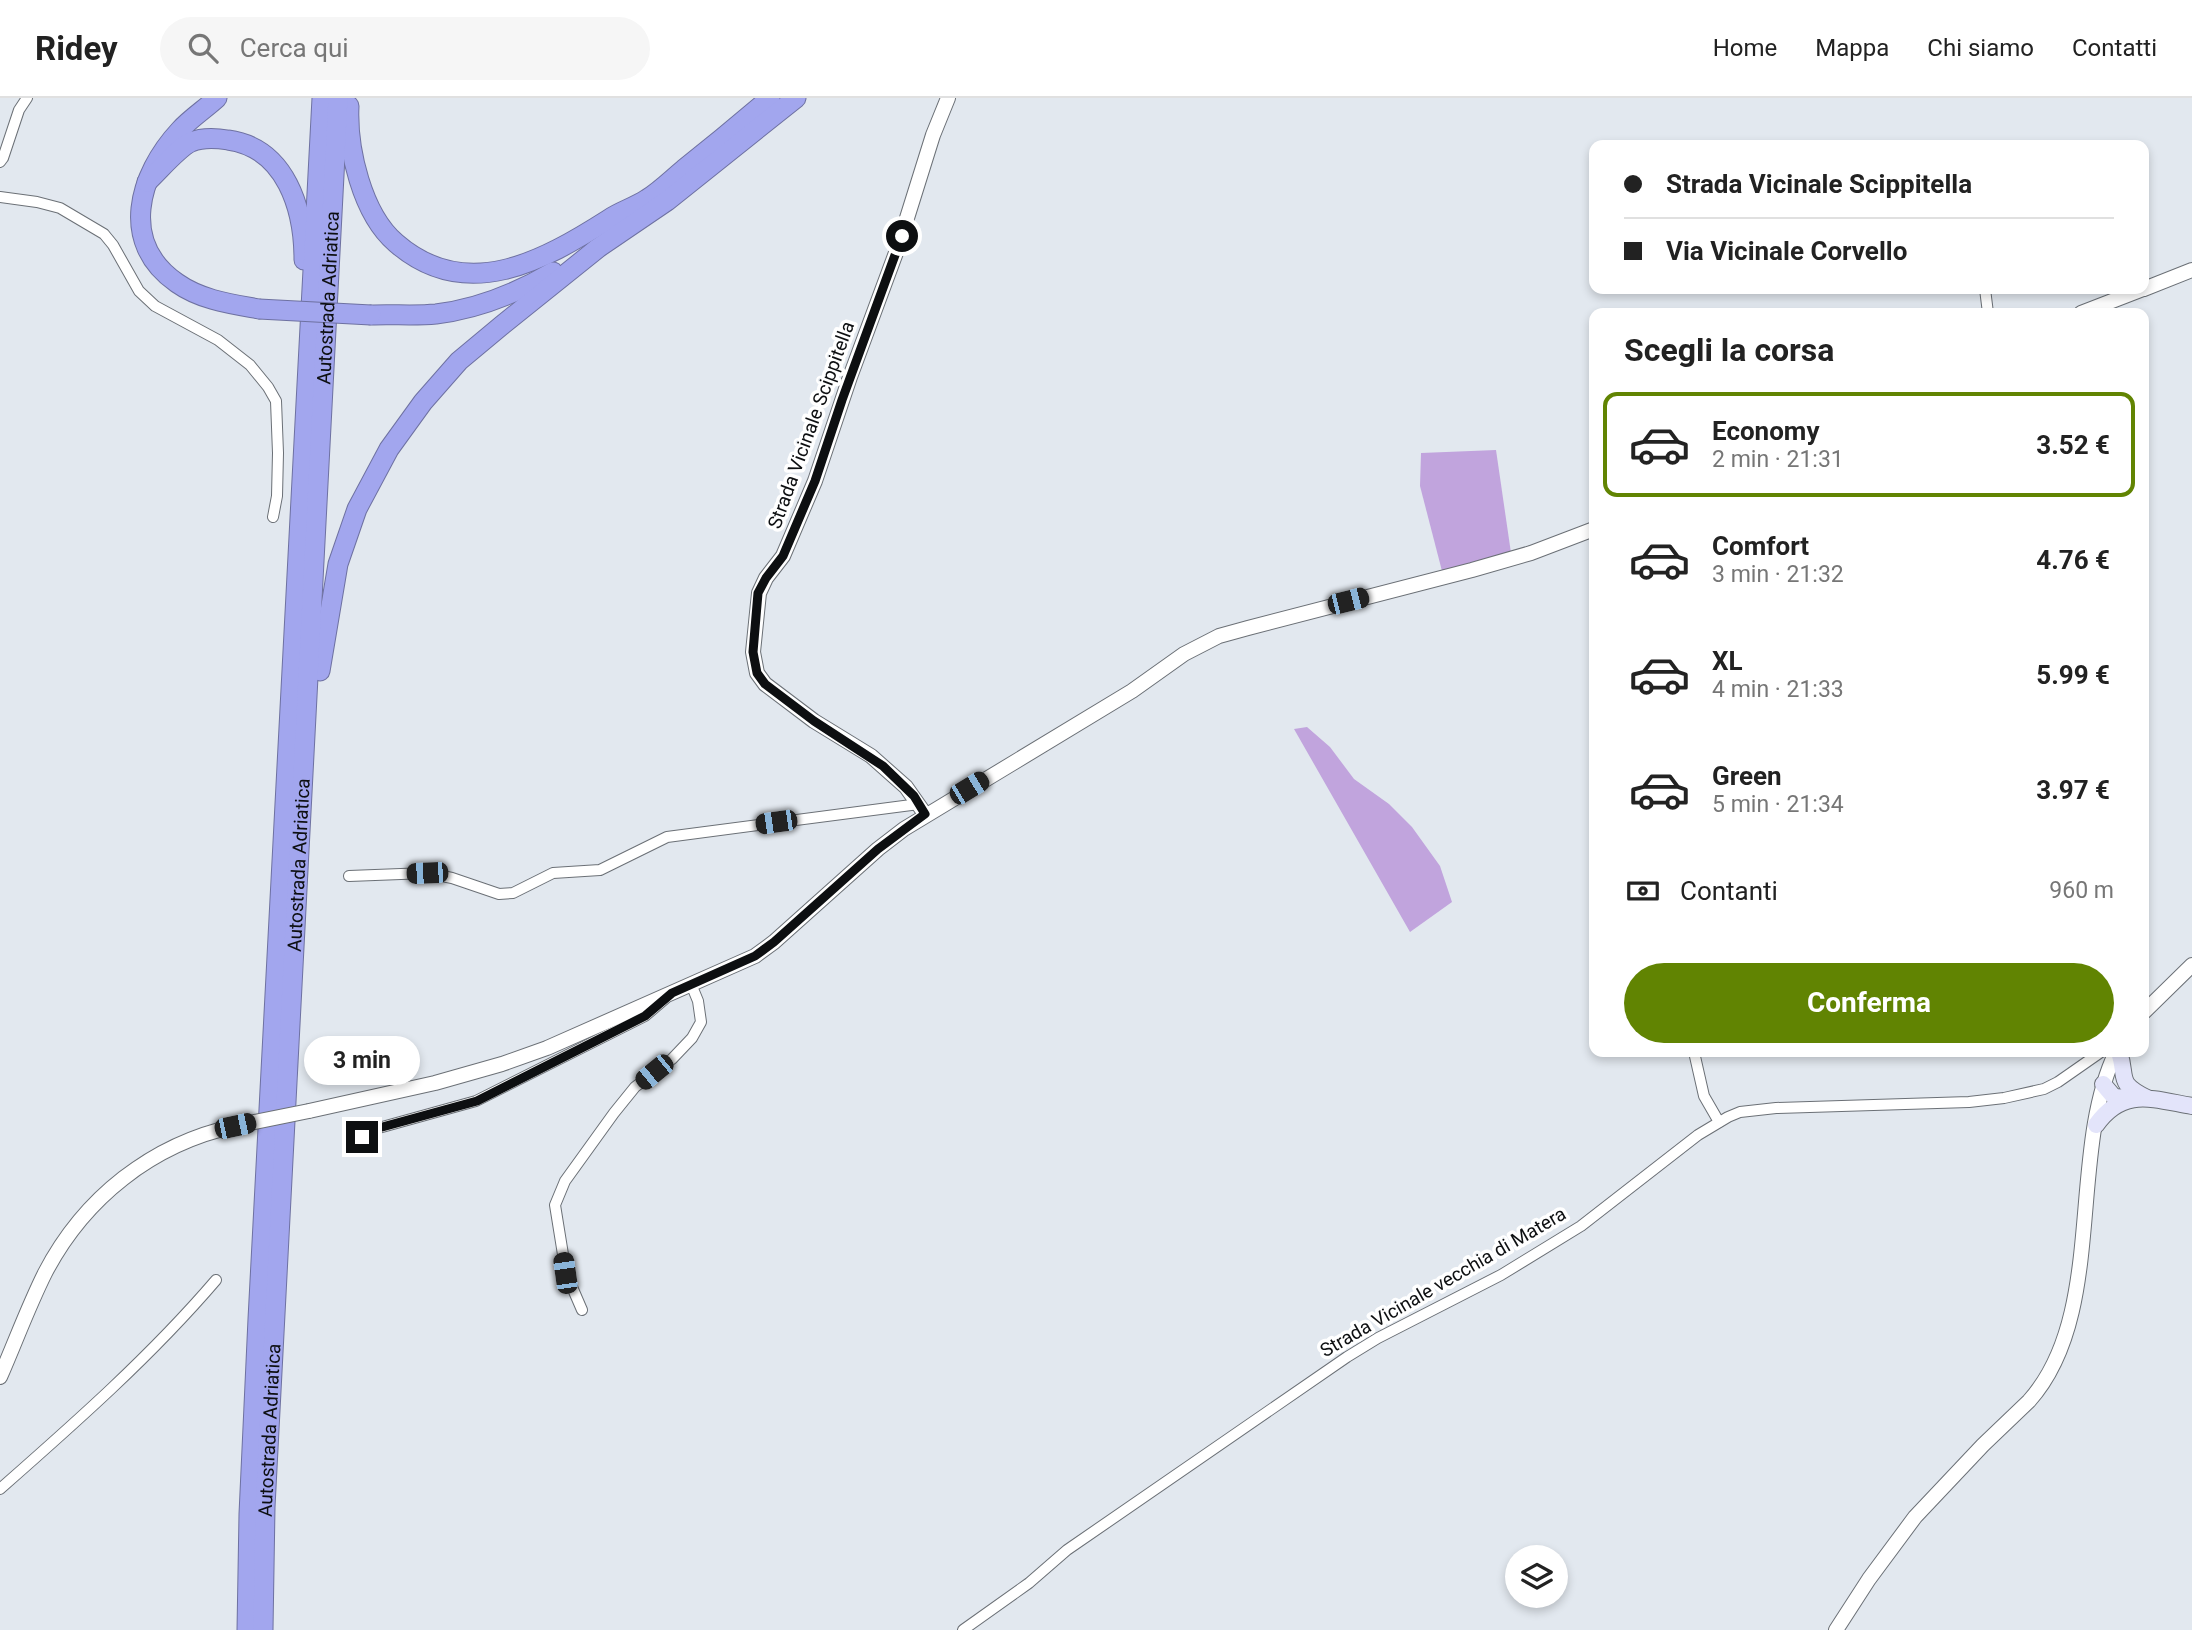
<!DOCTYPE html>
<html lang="it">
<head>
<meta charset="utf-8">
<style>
  body { margin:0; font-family:Roboto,sans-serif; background:#f6f6f6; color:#222; height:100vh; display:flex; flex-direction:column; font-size:26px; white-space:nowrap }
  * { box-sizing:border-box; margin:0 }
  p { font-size:23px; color:#767676 }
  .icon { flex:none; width:38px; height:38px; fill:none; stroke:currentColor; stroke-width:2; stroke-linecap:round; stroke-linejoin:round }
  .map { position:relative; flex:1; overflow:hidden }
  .side { position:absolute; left:1589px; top:210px; width:560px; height:749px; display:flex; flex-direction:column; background:#fff; border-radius:14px; box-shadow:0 4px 10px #0003 }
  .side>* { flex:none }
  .top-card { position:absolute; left:1589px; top:42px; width:560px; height:154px; border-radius:14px; box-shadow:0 4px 10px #0003; display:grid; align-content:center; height:154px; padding:0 35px; background:#fff }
  .tools { position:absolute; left:1505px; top:1447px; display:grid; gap:14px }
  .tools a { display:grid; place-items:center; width:63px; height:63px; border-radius:50%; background:#fff; box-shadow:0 4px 10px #0003; font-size:35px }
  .end { position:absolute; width:32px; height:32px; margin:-16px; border:9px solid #0d0f11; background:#fff; box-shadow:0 0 0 4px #fff }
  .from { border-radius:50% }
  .bubble { position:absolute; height:49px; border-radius:24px; background:#fff; box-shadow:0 4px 10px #0003; font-size:23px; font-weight:700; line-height:49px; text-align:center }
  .car { position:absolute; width:21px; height:42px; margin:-21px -10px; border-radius:9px; box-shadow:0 0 5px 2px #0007; background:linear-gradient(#222 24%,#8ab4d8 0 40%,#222 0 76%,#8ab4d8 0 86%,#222 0) }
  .top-card b { display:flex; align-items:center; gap:24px; height:66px; font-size:26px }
  .top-card b+b { border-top:2px solid #e0e0e0 }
  .top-card i { width:18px; height:18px; background:#222 }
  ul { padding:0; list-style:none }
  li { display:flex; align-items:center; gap:21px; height:105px; margin:0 14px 10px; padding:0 21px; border:4px solid transparent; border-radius:14px }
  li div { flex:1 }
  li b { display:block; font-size:26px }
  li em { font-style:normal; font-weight:700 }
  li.selected { border-color:#618402 }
  li>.icon { width:63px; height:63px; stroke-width:1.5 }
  h2 { padding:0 35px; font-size:32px; line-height:84px }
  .pay { display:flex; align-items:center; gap:18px; height:77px; padding:0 35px; font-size:26px }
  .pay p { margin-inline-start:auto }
  .primary-button { display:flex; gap:14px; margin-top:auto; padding:14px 35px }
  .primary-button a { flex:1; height:80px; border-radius:42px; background:#618402; color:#fff; font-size:28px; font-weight:700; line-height:80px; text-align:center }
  header { display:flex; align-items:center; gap:42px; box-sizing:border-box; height:98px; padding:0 35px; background:#fff; border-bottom:2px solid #e0e0e0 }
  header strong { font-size:33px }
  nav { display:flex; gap:38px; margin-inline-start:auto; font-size:24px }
  .search { width:490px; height:63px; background:#f6f6f6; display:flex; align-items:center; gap:18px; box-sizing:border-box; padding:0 24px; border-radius:38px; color:#767676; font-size:26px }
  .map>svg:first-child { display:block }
  .forest { fill:#c1a4dd }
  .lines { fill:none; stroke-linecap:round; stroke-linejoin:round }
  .minor-casing { stroke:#6b7076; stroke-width:12 }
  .tertiary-casing { stroke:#6b7076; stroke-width:16 }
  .secondary-casing { stroke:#6b7076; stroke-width:18 }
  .motorway-casing { stroke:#6e71a1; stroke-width:21 }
  .minor { stroke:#fff; stroke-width:10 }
  .tertiary { stroke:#fff; stroke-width:14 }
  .secondary { stroke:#e3e4fa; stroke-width:16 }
  .motorway { stroke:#a2a6ee; stroke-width:19 }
  .tertiary-bridge-casing { stroke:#6b7076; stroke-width:16; stroke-linecap:butt }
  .motorway-bridge-casing { stroke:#6e71a1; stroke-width:21; stroke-linecap:butt }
  .tertiary-bridge { stroke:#fff; stroke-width:14 }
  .motorway-bridge { stroke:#a2a6ee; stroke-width:19 }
  .route { stroke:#0d0f11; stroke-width:9 }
  .labels { text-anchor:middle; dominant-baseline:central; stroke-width:7; stroke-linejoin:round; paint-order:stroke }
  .street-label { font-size:19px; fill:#0d0f11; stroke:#fff }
</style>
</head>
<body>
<header>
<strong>Ridey</strong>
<div class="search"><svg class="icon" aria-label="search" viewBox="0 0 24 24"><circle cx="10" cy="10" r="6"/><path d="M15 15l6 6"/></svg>Cerca qui</div>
<nav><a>Home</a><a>Mappa</a><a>Chi siamo</a><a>Contatti</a></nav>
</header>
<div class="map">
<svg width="2192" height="1532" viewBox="0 0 2192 1532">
  <rect width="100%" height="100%" fill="#e2e8ef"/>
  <g class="forest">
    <polygon points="1496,352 1511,455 1442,473 1420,388 1421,355"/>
    <polygon points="1307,629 1330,649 1354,681 1389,706 1412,729 1440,768 1452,804 1410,834 1294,631"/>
  </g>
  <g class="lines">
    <defs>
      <g id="minor">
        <polyline points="0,64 3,60 19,12 27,0"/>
        <polyline points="0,99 37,104 60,110 104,136 113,147 139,193 155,208 218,242 250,267 268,289 276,303 278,355 277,398 273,419"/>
        <polyline points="1985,191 1988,215"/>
        <polyline points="349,778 427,775 452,780 499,796 513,795 553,775 600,772 667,739 919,706"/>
        <polyline points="1694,954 1704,998 1719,1024"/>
        <polyline points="349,1047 375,1031 476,1003 645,918 665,901"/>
        <polyline points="582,1212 566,1175 555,1107 565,1083 614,1015 635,989 672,961 692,940 701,924 698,903 691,886"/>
        <path d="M0,1391C75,1325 151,1258 216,1182"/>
        <polyline points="963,1532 1029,1485 1067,1452 1347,1259 1378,1240 1501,1177 1581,1128 1698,1037 1728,1019 1740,1014 1776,1010 1969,1004 2004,1000 2044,991 2058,984 2101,954"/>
      </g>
      <g id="tertiary">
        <polyline points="2144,191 2192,172"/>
        <polyline points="2081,215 2143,191"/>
        <polyline points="925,716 906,689 871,658 814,623 765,586 757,575 753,554 759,495 766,480 783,458 815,383 850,279 897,152 933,37 948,0"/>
        <polyline points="2144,914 2192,867"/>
        <polyline points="309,1013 435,985 502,966 547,950 755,858 774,844 878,751 904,731 1132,593 1184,556 1219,538 1248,530 1472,472 1531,455 1594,431"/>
        <path d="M0,1279C15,1245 28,1209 45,1175C84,1100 152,1046 235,1028"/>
        <path d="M1836,1532L1869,1481L1915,1419L1983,1347L2029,1303C2107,1216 2067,1056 2116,954"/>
      </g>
      <g id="secondary">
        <path d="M2119,954C2128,980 2115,984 2147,1000"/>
        <polyline points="2103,986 2114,999 2129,1000"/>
        <path d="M2096,1027C2123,989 2152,1001 2192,1008"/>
      </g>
      <g id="motorway">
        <path d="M217,0C205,11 191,20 180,32C138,77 119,145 177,185C201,202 231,206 259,211"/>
        <path d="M349,8C347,51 362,116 396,145C466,206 543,163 609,121C621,113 635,109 647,101C660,93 672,81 684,71C713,48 742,24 770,0"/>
        <path d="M147,84C159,73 178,50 191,44C203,39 216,40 228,42C286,50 304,111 304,162"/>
        <path d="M371,217C392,216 415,218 436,216C478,211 517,195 553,174"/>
        <polyline points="320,573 338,466 357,411 389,351 423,304 459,263 501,228 598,150 667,103 796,0"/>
        <polyline points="247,1532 249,1416 258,1221 322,0"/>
        <path id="s1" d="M263,1532L265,1409L338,0"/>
      </g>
    </defs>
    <use href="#minor" class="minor-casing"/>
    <use href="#tertiary" class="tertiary-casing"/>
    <use href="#secondary" class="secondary-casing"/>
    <use href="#motorway" class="motorway-casing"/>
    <use href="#minor" class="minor"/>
    <use href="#tertiary" class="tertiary"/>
    <use href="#secondary" class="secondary"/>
    <use href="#motorway" class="motorway"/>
    <defs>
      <polyline id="tertiary-bridge" points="235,1028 309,1013"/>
      <polyline id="motorway-bridge" points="259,211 371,217"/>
    </defs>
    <use href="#tertiary-bridge" class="tertiary-bridge-casing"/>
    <use href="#motorway-bridge" class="motorway-bridge-casing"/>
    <use href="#tertiary-bridge" class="tertiary-bridge"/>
    <use href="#motorway-bridge" class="motorway-bridge"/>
  </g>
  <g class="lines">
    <polyline class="route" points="362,1039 375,1031 477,1003 645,918 672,895 755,858 774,844 878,751 925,716 914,698 883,668 814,623 765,586 757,575 753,554 758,495 766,480 783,458 815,383 842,302 902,138"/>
  </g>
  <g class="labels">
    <g class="street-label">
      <text stroke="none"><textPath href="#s1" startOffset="1334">Autostrada Adriatica</textPath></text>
      <text transform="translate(811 327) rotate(-70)">Strada Vicinale Scippitella</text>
      <text stroke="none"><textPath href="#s1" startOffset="766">Autostrada Adriatica</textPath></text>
      <text transform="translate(1443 1184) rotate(-30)">Strada Vicinale vecchia di Matera</text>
      <text stroke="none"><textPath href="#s1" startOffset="200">Autostrada Adriatica</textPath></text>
    </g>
  </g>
</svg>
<div class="tools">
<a><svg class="icon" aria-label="layers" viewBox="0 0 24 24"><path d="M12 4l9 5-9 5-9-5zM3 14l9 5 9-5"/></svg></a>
</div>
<i class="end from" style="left:902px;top:138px"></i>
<i class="end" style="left:362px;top:1039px"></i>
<div class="bubble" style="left:304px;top:938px;width:116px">3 min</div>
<i class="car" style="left:1348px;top:503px;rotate:76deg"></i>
<i class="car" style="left:969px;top:690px;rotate:59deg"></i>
<i class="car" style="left:776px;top:724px;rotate:262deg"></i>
<i class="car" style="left:427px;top:775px;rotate:268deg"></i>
<i class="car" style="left:654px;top:974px;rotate:231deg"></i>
<i class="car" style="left:235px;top:1028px;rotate:78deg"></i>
<i class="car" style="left:565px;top:1175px;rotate:352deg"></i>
<div class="top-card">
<b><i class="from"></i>Strada Vicinale Scippitella</b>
<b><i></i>Via Vicinale Corvello</b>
</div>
<section class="side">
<h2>Scegli la corsa</h2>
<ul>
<li class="selected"><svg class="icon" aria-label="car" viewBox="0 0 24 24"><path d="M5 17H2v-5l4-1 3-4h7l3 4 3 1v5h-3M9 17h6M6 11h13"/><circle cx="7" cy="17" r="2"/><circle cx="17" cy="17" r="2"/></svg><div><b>Economy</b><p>2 min · 21:31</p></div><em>3.52 €</em></li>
<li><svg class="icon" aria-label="car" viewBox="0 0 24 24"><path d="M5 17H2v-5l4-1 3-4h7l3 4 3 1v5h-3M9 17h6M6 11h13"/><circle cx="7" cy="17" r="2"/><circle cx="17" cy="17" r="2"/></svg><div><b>Comfort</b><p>3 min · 21:32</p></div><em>4.76 €</em></li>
<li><svg class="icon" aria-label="car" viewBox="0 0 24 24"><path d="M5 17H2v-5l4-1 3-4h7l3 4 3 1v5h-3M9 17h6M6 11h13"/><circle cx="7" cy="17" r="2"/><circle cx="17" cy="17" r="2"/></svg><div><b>XL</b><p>4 min · 21:33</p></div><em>5.99 €</em></li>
<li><svg class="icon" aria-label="car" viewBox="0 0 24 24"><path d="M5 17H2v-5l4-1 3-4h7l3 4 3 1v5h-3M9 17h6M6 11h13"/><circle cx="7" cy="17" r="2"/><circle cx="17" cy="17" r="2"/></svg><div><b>Green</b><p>5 min · 21:34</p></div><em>3.97 €</em></li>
</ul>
<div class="pay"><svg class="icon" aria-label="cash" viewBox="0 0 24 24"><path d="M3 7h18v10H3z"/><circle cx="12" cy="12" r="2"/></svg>Contanti<p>960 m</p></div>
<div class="primary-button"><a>Conferma</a></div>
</section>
</div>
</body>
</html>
